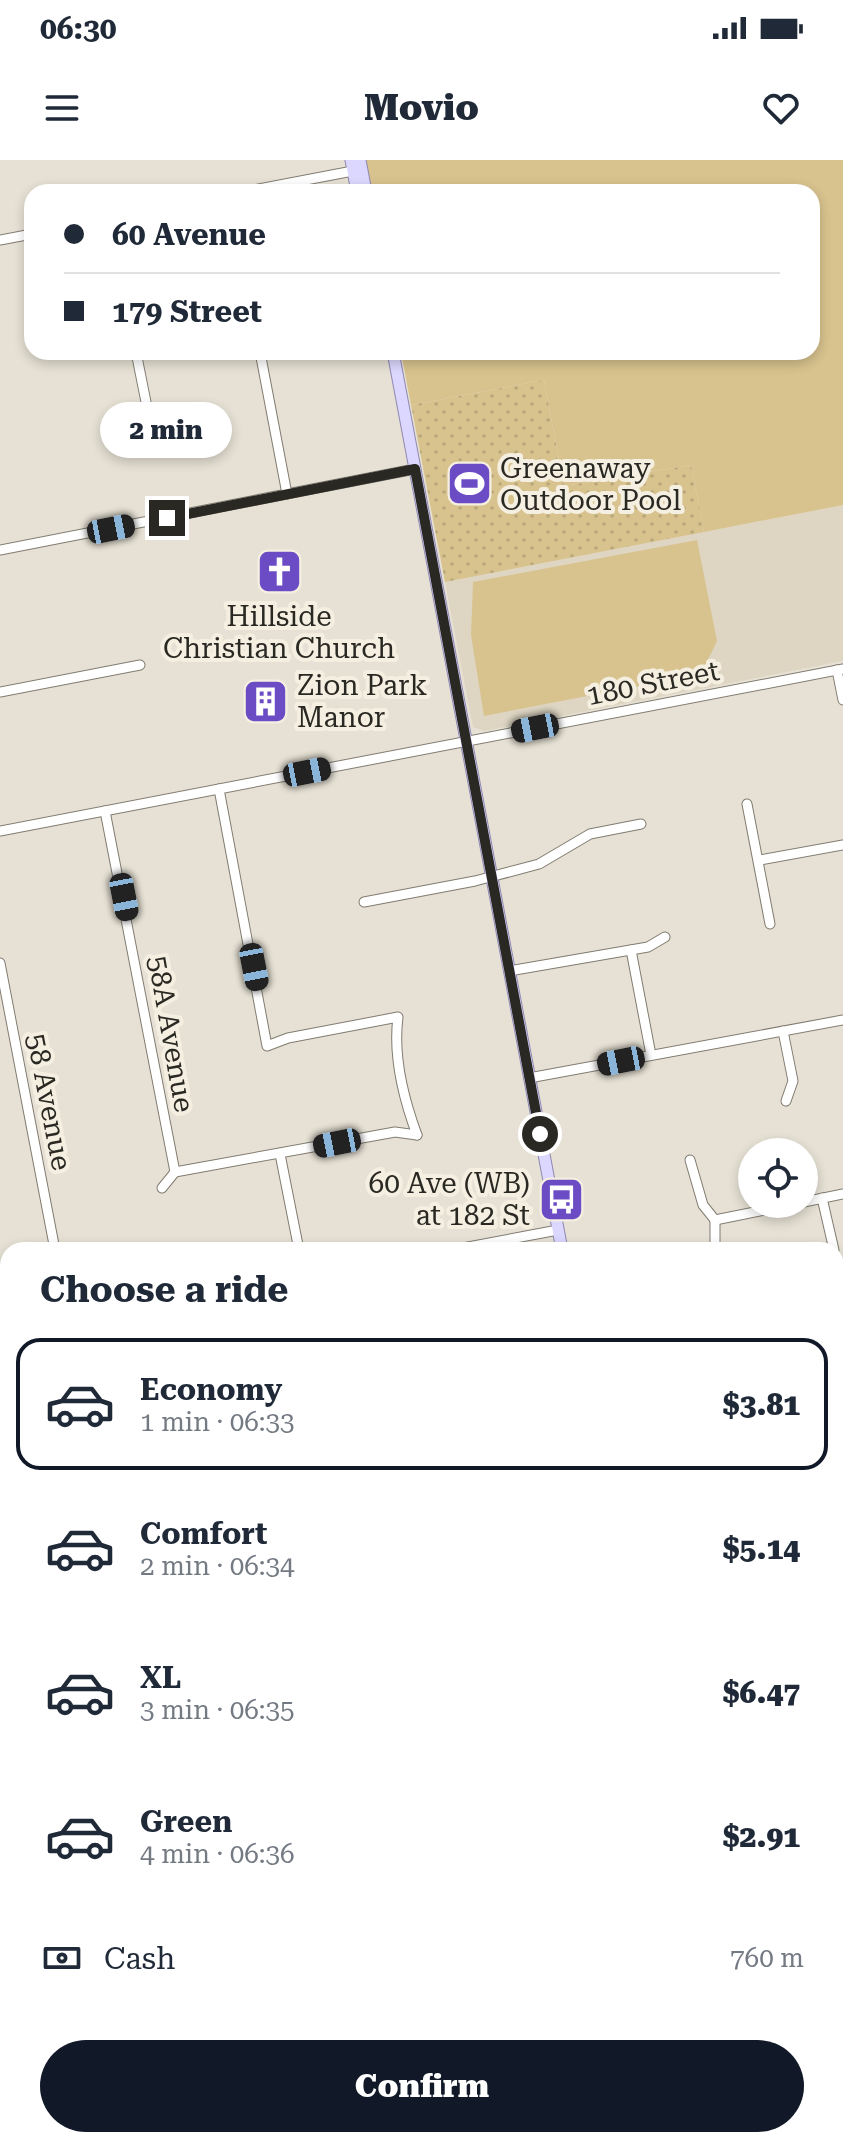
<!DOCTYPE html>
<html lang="en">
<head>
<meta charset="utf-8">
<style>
  body { margin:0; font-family:"Roboto Serif",serif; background:#f6f6f7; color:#1f2937; height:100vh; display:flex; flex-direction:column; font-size:30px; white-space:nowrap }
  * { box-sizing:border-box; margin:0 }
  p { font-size:26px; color:#747a83 }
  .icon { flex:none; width:44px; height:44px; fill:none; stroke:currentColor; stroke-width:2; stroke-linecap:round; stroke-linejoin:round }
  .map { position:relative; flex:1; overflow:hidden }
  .panel { position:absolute; left:0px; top:1082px; width:844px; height:906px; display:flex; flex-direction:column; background:#fff; border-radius:24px 24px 0 0; box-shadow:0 4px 12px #0003 }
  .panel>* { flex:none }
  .guide { position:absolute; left:24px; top:24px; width:796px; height:176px; border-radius:24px; box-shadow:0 4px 12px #0003; display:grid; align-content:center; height:176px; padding:0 40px; background:#fff }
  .tools { position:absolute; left:738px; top:978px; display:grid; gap:16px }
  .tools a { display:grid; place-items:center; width:80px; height:80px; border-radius:50%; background:#fff; box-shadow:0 4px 12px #0003; font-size:40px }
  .end { position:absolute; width:36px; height:36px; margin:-18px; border:10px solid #2a2823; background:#fff; box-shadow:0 0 0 4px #fff }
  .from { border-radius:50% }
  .bubble { position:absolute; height:56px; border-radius:28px; background:#fff; box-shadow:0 4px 12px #0003; font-size:26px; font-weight:800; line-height:56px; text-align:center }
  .car { position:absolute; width:24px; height:48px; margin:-24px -12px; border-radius:10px; box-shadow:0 0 6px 2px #0007; background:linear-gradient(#222 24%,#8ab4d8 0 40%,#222 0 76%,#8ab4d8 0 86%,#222 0) }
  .guide b { display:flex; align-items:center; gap:28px; height:76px; font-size:30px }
  .guide b+b { border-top:2px solid #e0e1e3 }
  .guide i { width:20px; height:20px; background:#1f2937 }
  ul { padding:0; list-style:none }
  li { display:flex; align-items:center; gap:24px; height:132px; margin:0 16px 12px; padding:0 24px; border:4px solid transparent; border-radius:24px }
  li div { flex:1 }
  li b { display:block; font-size:30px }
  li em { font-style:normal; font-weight:800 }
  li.active { border-color:#111827 }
  li>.icon { width:72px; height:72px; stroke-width:1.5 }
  h2 { padding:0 40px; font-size:36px; line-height:96px }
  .pay { display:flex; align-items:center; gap:20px; height:88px; padding:0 40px; font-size:30px }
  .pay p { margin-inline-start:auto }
  .primary-button { display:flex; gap:16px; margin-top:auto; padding:16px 40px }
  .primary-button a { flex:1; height:92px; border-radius:48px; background:#111827; color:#fff; font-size:32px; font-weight:800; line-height:92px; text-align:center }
  .status { display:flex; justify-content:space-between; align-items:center; height:56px; padding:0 40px; background:#fff; direction:ltr }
  .status svg { height:22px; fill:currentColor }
  header { display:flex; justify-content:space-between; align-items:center; height:104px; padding:0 40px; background:#fff; font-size:36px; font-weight:800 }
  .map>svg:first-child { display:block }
  .built { fill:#ded6c3 }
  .grass { fill:#d8c38e }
  .park { fill:url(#park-dots) }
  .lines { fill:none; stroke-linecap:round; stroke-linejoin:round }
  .minor-casing { stroke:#817c70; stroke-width:11 }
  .major-casing { stroke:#8f88b1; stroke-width:13 }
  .minor { stroke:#fff; stroke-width:9 }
  .major { stroke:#dcd7fe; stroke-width:11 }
  .route { stroke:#2a2823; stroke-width:10 }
  .labels { text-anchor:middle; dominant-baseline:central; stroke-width:8; stroke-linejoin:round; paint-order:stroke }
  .poi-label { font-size:28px; fill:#2a2823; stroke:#f4efe1; text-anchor:start }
  .street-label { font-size:28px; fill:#2a2823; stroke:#f4efe1 }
</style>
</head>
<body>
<div class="status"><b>06:30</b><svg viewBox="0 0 49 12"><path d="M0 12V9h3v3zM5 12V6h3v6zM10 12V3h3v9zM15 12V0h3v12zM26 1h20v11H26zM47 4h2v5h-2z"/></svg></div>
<header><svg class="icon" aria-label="menu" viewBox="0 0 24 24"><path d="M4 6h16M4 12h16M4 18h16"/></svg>Movio<svg class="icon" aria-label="heart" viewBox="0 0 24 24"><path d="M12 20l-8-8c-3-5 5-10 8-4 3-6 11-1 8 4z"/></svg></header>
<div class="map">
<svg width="843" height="1987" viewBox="0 0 843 1987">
  <defs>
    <pattern id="park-dots" width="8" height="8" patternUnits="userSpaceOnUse" patternTransform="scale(2)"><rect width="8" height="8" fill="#d8c38e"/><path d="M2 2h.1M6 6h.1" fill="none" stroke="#baa87a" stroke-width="1.8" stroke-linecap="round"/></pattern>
  </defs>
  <rect width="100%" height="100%" fill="#e6e1d4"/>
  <g class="built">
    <polygon points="843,345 843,501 484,571 473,567 445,422"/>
    <polygon points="8,1432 8,1608 0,1609 0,1433"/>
  </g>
  <g class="grass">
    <polygon points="365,0 843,0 843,345 704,372 691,305 564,326 544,220 411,245 401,192 812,192 812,32 371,32"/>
    <polygon points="697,380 717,481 701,514 484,556 471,475 473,422"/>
  </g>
  <g class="park">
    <polygon points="544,220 564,326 691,305 704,372 445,422 411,245"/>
    <polygon points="8,1181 8,1432 0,1433 0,1183"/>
    <polygon points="843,1345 843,1523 836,1524 836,1353"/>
    <polygon points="387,1980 575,1980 570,1987 382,1987"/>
  </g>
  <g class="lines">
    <defs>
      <g id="minor">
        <polyline points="243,32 358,10"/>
        <polyline points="0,80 32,74"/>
        <polyline points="136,192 149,257"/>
        <polyline points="260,192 287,334"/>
        <polyline points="0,390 415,309"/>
        <polyline points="837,510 843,540"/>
        <polyline points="0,532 140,505"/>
        <path d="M219,629L267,886L288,878L398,857C393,895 404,940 417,975"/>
        <polyline points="747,644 770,764"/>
        <polyline points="105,651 175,1012"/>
        <polyline points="0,671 843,509"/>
        <polyline points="760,700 843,685"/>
        <polyline points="364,742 475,721 539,704 590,674 641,664"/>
        <polyline points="631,790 651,895"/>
        <polyline points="0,803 55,1090"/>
        <polyline points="509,811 648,787 665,777"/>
        <polyline points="783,871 793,921 786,941"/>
        <polyline points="529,918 843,860"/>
        <polyline points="280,994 299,1090"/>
        <polyline points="690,1000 703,1045 715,1060"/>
        <polyline points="175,1012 395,972 417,975"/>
        <polyline points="162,1028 175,1012"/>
        <polyline points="822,1038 834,1090"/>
        <polyline points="804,1042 843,1034"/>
        <polyline points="715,1060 794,1044"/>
        <polyline points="452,1090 558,1070"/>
        <polyline points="715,1090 715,1060"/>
        <polyline points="0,1178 8,1176"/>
        <polyline points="836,1197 843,1195"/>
        <polyline points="836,1715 843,1705"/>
        <polyline points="0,1812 8,1810"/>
        <polyline points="836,1885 843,1896"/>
        <polyline points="0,1912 8,1911"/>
        <polyline points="836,1917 843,1911"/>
        <polyline points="225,1980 227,1987"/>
        <polyline points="728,1980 730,1987"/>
        <polyline points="103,1987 106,1980"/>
        <polyline points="636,1987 641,1980"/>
      </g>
      <g id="major">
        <polyline points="351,0 357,32"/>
        <polyline points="360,0 366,32"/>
        <polyline points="393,192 562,1090"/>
        <polyline points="836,1534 843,1531"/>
        <polyline points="0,1689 8,1687"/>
      </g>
    </defs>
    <use href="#minor" class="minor-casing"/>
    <use href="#major" class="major-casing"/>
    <use href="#minor" class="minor"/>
    <use href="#major" class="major"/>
  </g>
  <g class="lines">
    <polyline class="route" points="167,358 415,309 540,974"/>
  </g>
  <defs>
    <symbol id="stadium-square" viewBox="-11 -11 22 22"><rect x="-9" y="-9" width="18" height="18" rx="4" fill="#6c4cc5" stroke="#f4efe1"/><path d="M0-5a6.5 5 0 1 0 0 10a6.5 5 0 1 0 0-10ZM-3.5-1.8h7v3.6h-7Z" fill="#fff"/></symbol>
    <symbol id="church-square" viewBox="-11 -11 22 22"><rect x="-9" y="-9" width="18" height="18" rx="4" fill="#6c4cc5" stroke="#f4efe1"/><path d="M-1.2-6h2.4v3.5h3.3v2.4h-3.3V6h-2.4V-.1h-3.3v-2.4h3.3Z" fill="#fff"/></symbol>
    <symbol id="building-square" viewBox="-11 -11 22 22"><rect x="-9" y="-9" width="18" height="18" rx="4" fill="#6c4cc5" stroke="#f4efe1"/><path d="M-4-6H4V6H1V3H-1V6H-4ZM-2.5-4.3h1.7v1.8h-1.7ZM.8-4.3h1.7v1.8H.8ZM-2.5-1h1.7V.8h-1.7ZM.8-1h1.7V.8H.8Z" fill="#fff"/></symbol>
    <symbol id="bus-square" viewBox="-11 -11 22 22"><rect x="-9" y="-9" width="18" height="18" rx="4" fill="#6c4cc5" stroke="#f4efe1"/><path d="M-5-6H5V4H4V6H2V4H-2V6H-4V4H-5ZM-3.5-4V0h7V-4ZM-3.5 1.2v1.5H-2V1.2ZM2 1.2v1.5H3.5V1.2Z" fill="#fff"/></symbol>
  </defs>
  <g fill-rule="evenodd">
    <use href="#stadium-square" x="444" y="298" width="51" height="51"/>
    <use href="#church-square" x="254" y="386" width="51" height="51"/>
    <use href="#building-square" x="240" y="516" width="51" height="51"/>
    <use href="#bus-square" x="536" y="1014" width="51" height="51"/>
  </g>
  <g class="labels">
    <g class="poi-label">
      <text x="500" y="308">Greenaway<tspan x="500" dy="32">Outdoor Pool</tspan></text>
      <text x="279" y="456" text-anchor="middle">Hillside<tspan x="279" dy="32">Christian Church</tspan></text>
      <text x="297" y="525">Zion Park<tspan x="297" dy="32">Manor</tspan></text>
      <text x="530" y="1023" text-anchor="end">60 Ave (WB)<tspan x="530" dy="32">at 182 St</tspan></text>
    </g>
    <g class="street-label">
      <text transform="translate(653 523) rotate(-11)">180 Street</text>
      <text transform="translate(171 874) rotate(80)">58A Avenue</text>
      <text transform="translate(49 942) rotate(79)">58 Avenue</text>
    </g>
  </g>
</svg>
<div class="tools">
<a><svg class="icon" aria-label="locate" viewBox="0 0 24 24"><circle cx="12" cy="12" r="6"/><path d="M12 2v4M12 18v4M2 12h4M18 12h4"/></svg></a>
</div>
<i class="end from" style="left:540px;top:974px"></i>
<i class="end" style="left:167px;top:358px"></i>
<div class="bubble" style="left:100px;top:242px;width:132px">2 min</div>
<i class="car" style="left:111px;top:369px;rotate:79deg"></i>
<i class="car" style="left:535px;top:568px;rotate:259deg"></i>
<i class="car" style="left:307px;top:612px;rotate:79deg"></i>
<i class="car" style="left:124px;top:737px;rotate:169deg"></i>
<i class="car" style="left:254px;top:807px;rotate:169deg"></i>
<i class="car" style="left:621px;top:901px;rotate:259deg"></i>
<i class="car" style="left:337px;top:983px;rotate:259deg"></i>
<div class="guide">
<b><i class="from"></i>60 Avenue</b>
<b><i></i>179 Street</b>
</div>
<section class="panel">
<h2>Choose a ride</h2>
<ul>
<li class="active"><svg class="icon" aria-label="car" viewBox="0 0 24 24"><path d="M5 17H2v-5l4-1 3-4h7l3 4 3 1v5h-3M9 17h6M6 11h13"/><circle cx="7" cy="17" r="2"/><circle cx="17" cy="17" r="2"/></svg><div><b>Economy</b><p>1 min · 06:33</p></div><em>$3.81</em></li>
<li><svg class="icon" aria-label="car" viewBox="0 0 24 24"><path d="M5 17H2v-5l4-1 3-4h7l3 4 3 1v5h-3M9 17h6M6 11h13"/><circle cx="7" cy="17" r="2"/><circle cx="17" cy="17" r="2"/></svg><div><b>Comfort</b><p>2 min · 06:34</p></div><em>$5.14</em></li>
<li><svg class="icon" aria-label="car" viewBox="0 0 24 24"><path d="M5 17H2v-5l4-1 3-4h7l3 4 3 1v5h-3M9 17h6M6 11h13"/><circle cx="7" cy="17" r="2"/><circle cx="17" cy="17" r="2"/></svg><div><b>XL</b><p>3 min · 06:35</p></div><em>$6.47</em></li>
<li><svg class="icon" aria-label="car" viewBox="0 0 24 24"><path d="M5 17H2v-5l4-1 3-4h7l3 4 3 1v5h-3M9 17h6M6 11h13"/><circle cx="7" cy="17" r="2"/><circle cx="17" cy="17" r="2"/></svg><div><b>Green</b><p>4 min · 06:36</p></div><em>$2.91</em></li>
</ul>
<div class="pay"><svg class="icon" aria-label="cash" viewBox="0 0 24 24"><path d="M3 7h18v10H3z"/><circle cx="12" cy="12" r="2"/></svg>Cash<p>760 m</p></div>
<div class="primary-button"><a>Confirm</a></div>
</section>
</div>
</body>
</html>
